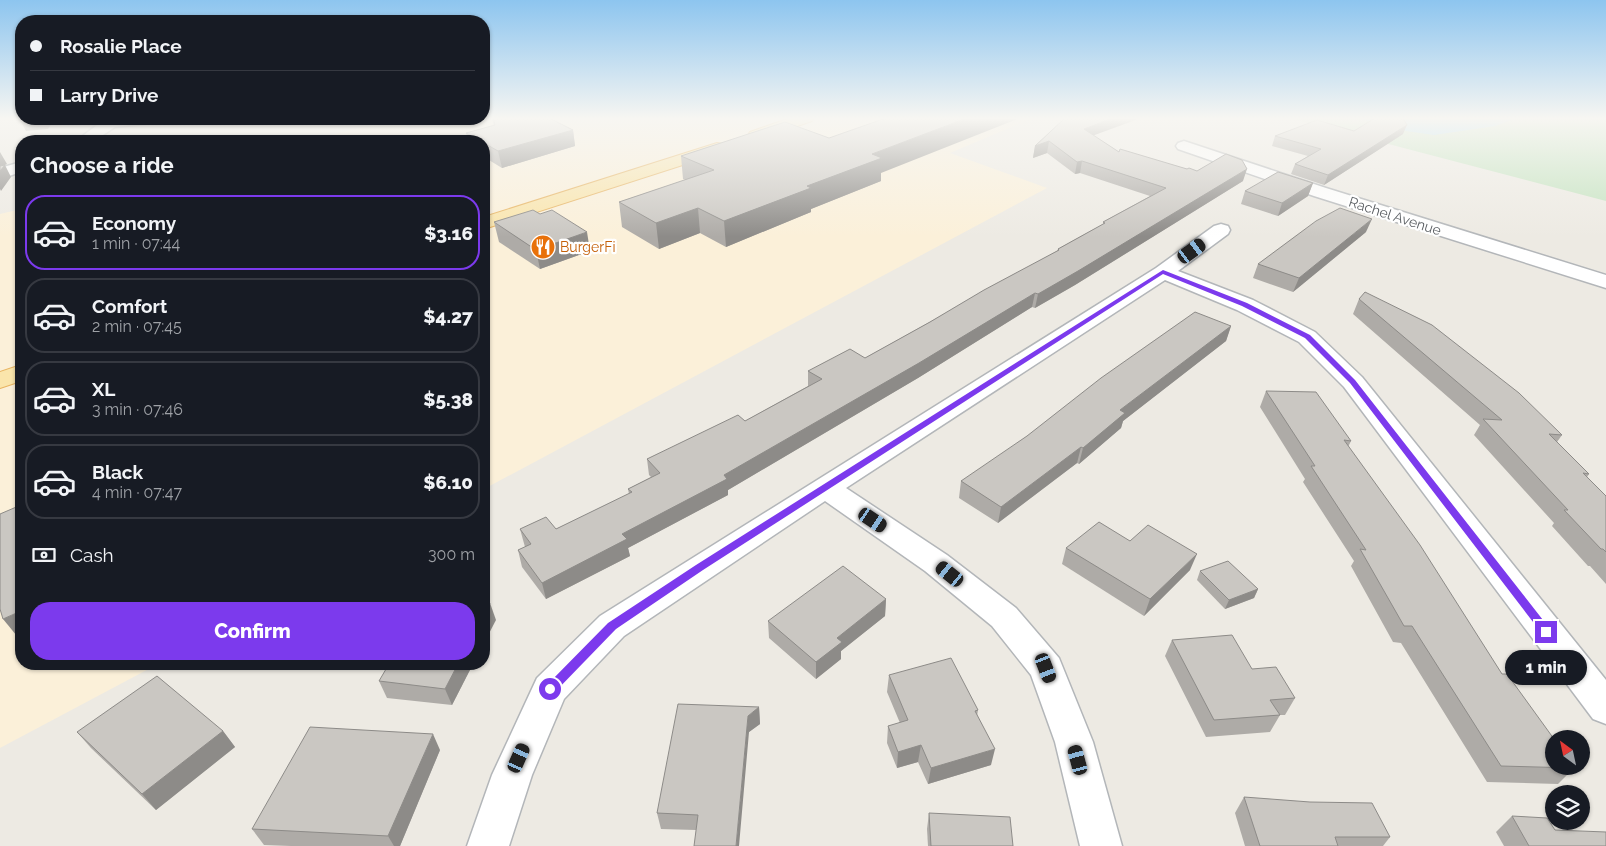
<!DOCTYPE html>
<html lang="en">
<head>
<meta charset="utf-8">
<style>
  body { margin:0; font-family:Raleway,sans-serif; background:#20242c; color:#f1f3f6; height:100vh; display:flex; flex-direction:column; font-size:19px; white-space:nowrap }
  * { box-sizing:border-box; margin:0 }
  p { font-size:16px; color:#9ea1a6 }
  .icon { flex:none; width:28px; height:28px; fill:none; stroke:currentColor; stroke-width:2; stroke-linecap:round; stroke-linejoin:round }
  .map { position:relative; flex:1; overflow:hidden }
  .panel { position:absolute; left:15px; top:135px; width:475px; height:535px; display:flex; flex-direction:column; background:#171b24; border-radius:20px; box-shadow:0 1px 4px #0004 }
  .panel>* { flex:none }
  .guide { position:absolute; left:15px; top:15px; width:475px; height:110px; border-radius:20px; box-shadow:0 1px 4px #0004; display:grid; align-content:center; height:110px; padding:0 15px; background:#171b24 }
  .needle { width:32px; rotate:327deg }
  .controls { position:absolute; left:1545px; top:730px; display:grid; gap:10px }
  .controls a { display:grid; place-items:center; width:45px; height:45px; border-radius:50%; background:#171b24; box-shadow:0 1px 4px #0004; font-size:25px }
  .end { position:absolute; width:22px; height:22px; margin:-11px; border:6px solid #7c3aed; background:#fff; box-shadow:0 0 0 2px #fff }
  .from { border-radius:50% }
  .bubble { position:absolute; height:35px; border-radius:18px; background:#171b24; box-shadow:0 1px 4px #0004; font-size:16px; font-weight:800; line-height:35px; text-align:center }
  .car { position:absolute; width:15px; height:30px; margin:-15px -8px; border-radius:6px; box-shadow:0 0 4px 1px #0007; background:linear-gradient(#222 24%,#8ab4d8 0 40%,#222 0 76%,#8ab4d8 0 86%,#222 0) }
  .guide b { display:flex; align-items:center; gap:18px; height:48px; font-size:19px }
  .guide b+b { border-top:1px solid #363941 }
  .guide i { width:12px; height:12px; background:#f1f3f6 }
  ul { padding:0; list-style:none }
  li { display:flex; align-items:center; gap:15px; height:75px; margin:0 10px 8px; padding:0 5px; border:2px solid #363941; border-radius:20px }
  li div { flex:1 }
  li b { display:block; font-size:19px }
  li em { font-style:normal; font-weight:800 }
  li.current { border-color:#7c3aed }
  li>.icon { width:45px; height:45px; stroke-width:1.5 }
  h2 { padding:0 15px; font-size:22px; line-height:60px }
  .pay { display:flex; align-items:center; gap:12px; height:55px; padding:0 15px; font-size:19px }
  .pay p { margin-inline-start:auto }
  .primary-button { display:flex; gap:10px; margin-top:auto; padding:10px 15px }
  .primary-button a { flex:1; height:58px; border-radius:20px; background:#7c3aed; color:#fff; font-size:20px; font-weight:800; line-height:58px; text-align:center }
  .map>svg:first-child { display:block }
  .commercial { fill:#fbf0d9 }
  .green { fill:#c4e3c0 }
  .water { fill:#a6def9 }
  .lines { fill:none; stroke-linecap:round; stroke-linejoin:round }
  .minor-casing { stroke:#b3b6b9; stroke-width:3 }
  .primary-casing { stroke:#e8b460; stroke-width:2 }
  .minor { fill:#fff; fill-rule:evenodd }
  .primary { fill:#fae5ab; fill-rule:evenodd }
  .wall { fill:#aeaba7 }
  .shaded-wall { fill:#8d8b88 }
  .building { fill:#cac7c2; stroke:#8d8b88 }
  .route { fill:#7c3aed }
  .labels { text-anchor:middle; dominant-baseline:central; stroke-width:4.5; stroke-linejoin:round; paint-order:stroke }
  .far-street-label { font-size:14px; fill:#5b5f63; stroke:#fff }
  .far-food-label { font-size:14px; fill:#c56008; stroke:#fff; text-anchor:start }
</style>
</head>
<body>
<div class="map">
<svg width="1606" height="846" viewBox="0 0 1606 846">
  <rect width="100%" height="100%" fill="#edeae3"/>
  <g class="commercial">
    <polygon points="1033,118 950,153 1047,188 484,489 484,141 304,141 394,120 412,130 455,119"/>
    <polygon points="21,209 21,664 158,664 0,748 0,214"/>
  </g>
  <polygon class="green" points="1289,118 1606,118 1606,201"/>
  <polygon class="water" points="1357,118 1514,118 1514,119 1495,126 1434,135 1406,131"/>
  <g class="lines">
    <defs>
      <g id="minor">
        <polygon points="105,119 160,119 158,122 153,123 115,127 94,141 76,141"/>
        <polygon points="1184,141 1326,188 1606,275 1606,288 1314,196 1178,149 1176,146 1178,143"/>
        <polygon points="21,162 21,172 0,179 0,168"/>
        <polygon points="1221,224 1228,226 1230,230 1228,234 1178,271 1253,300 1315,332 1362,377 1606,680 1606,724 1593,719 1344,387 1299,342 1237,310 1165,280 846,488 947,555 1016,608 1059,658 1093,742 1122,846 1080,846 1055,742 1031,675 992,626 925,571 825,501 624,636 564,699 532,775 509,846 467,846 492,775 537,678 600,616 1156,268 1214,226"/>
      </g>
      <g id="primary">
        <polygon points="790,118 814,118 812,121 762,138 750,138 748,135 750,132"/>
        <polygon points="717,143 723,144 725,148 723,152 484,229 484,217"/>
        <polygon points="21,365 21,381 0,388 0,372"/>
      </g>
    </defs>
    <use href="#minor" class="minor-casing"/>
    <use href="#primary" class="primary-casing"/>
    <use href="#minor" class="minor"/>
    <use href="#primary" class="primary"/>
  </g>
  <g class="wall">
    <polygon points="492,118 549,118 573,130 575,146 502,168 484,157 484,141 468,141 466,133 494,126"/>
    <polygon points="1065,118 1094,136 1119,152 1187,169 1197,171 1243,181 1075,285 1035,308 1032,307 918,378 728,490 728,495 628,548 630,556 546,599 522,567 518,550 525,547 520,529 556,529 629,494 628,489 651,477 649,475 647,459 745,421 808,386 808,371 865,358 1057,251 1058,249 1103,224 1103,222 1150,196 1080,173 1075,174 1047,153 1033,158 1035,146"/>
    <polygon points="1354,131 1403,134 1324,185 1291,174 1295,164 1308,156 1272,146 1275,136"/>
    <polygon points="681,156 881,173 881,181 811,209 811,212 726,247 700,233 659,249 622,227 619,202 686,180 683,179"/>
    <polygon points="1313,183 1308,196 1278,216 1241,204 1245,191"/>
    <polygon points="540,214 590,251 540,269 499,242 494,222"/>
    <polygon points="1366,232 1293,292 1253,278 1258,264"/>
    <polygon points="1359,299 1562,435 1557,442 1589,474 1587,477 1606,496 1606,584 1590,566 1588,566 1552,526 1554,523 1474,435 1480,425 1353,314"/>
    <polygon points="1231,326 1226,341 1123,421 1121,428 1079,464 1077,463 998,523 959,498 961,481"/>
    <polygon points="1266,391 1351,441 1348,447 1502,674 1574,768 1558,784 1487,782 1401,643 1393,642 1351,566 1354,561 1303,482 1305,479 1260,407"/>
    <polygon points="1066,548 1190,570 1144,616 1062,564"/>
    <polygon points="1200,571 1258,589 1254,598 1225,609 1197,580"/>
    <polygon points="886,599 885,616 841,651 841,659 816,679 769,638 768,621"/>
    <polygon points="1172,640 1252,669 1295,698 1285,715 1280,715 1270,732 1206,737 1165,656"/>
    <polygon points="473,664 452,705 387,698 379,681"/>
    <polygon points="889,675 978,710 977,716 991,765 928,784 918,762 897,768 887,743 888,726 900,723 887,692"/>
    <polygon points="759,707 760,724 749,732 696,830 661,829 657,813"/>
    <polygon points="223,731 235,747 156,810 91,748 77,732"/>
    <polygon points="440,750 400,846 291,846 264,845 252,829"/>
    <polygon points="1244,797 1390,837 1383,846 1245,846 1235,813"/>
    <polygon points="929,813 1013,846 928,846 927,829"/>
    <polygon points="1512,816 1606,846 1504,846 1496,832"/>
  </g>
  <g class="shaded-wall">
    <polygon points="967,118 1020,118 881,173 881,181 811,209 811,212 726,247 724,221 807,186 872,154"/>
    <polygon points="1113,118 1141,118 1081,140 1084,129"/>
    <polygon points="32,119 55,119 48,129 26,131 20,120"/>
    <polygon points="1407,125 1403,134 1324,185 1328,175"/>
    <polygon points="573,130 575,146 502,168 498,151"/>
    <polygon points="1049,141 1047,153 1033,158 1035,146"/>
    <polygon points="0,152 7,164 5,165 11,177 1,191 0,189"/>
    <polygon points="1082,161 1080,173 1075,174 1077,162"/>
    <polygon points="1247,169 1243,181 1075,285 1035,308 1038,294"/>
    <polygon points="1313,183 1308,196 1278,216 1282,203"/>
    <polygon points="698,208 700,233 659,249 656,223"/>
    <polygon points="1372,219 1366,232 1293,292 1299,278"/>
    <polygon points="587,232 590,251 540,269 536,250"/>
    <polygon points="1035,293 1032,307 918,378 728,490 728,495 628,548 630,556 546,599 542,583 622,534 724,475"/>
    <polygon points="1231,326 1226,341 1123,421 1121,428 1079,464 1083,448 1120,410"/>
    <polygon points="1081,447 1077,463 998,523 1001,507"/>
    <polygon points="1197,554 1190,570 1144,616 1150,599"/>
    <polygon points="1258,589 1254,598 1225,609 1229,600"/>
    <polygon points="886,599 885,616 841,651 841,659 816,679 816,662 837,638"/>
    <polygon points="490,603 496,620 484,643 484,616"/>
    <polygon points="21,611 21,641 3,619"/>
    <polygon points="458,664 473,664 452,705 445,689"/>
    <polygon points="759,707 760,724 749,732 739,846 736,846 748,716"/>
    <polygon points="223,731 235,747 156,810 142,794"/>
    <polygon points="433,734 440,750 400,846 394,846 388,836"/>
    <polygon points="921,745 918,762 897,768 898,752"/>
    <polygon points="995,749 991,765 928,784 931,768"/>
  </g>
  <g class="building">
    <polygon points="493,118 549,118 573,130 498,151 484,143 484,141 481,141 466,133 495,125"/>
    <polygon points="886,118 967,118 872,154 882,158 807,186 811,188 724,221 698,208 656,223 619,202 714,170 681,156 785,122 829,138"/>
    <polygon points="1065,118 1113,118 1084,129 1119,152 1120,149 1187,169 1189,168 1197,171 1226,154 1242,160 1247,169 1078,271 1038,294 1035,293 919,363 724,475 727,479 622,534 627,539 542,583 518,550 531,544 520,529 546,517 556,529 632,492 628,489 660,473 647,459 738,415 745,421 822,379 808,371 850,349 865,358 930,322 984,290 1059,250 1058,249 1105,223 1103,222 1166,188 1082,161 1077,162 1049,141 1035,146"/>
    <polygon points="1375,118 1403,118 1407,125 1328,175 1295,164 1321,149 1275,136 1317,120 1354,131"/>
    <polygon points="5,165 0,171 0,166"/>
    <polygon points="1278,172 1313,183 1282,203 1245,191"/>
    <polygon points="1340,208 1372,219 1299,278 1258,264 1316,221"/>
    <polygon points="533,210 540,214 552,210 587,232 536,250 494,222"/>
    <polygon points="1365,292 1432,325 1519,393 1562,435 1549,434 1589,474 1583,473 1606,496 1606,552 1603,549 1601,549 1564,510 1568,510 1483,419 1502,420 1359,299"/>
    <polygon points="1195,312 1231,326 1120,410 1125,413 1083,448 1081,447 1001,507 961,481 1027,436 1101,378"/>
    <polygon points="1266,391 1316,392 1351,441 1344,440 1420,545 1502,674 1507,674 1554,739 1554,766 1573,766 1574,768 1501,766 1412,626 1404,626 1360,549 1366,550 1311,466 1315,466"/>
    <polygon points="21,505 21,611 3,619 0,609 0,514"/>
    <polygon points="1099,522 1130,541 1148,525 1197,554 1150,599 1066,548"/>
    <polygon points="1228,561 1258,589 1229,600 1200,571"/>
    <polygon points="843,566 886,599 837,638 842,642 816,662 768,621"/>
    <polygon points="484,603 490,603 484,616"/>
    <polygon points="1232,635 1252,669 1276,667 1295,698 1270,700 1280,715 1214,720 1172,640"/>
    <polygon points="951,658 978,710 975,711 995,749 931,768 921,745 898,752 888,726 908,720 889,675"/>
    <polygon points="389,664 458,664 445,689 379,681"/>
    <polygon points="157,676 223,731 142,794 77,732"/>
    <polygon points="678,704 759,707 748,716 736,846 694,846 698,815 657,813"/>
    <polygon points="310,727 433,734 388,836 252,829"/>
    <polygon points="1244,797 1310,802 1372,803 1390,837 1335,837 1338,846 1260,846"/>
    <polygon points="929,813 1010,817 1013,846 931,846"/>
    <polygon points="1512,816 1547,818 1555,830 1606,832 1606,846 1529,846"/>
  </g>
  <linearGradient id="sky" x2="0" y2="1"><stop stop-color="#8dc5ef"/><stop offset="0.5" stop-color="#f7f6f2"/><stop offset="1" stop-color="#f7f6f2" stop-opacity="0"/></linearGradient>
  <rect width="1606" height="237" fill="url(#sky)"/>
  <polygon class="route" points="1163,270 1247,303 1310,335 1355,380 1550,629 1552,632 1550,635 1543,635 1350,383 1305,338 1242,306 1163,274 703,570 616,629 554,693 546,693 544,689 546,686 608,623 696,565"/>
  <defs>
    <symbol id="restaurant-disc" viewBox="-11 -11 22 22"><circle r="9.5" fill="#e8710a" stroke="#fff"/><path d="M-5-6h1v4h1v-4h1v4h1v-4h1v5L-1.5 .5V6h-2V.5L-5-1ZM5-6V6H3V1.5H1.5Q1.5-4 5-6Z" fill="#fff"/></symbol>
  </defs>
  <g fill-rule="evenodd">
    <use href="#restaurant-disc" x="529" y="233" width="28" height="28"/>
  </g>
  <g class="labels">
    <g class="far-street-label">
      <text transform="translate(1395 216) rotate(18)">Rachel Avenue</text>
    </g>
    <g class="far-food-label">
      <text x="560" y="247">BurgerFi</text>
    </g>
  </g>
</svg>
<div class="controls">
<a><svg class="needle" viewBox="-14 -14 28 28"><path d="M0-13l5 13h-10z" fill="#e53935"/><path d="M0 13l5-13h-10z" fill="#9ea1a6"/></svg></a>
<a><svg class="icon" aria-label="layers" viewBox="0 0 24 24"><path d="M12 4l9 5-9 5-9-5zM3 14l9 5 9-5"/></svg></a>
</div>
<i class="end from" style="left:550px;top:689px"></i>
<i class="end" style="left:1546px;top:632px"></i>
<div class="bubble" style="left:1505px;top:650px;width:82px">1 min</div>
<i class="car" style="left:1192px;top:251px;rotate:54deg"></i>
<i class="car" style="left:873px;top:520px;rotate:124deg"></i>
<i class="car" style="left:950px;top:574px;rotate:309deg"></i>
<i class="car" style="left:1046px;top:668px;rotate:159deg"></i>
<i class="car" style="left:519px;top:758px;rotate:24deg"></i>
<i class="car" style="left:1078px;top:760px;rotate:345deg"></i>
<div class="guide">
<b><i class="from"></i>Rosalie Place</b>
<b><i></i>Larry Drive</b>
</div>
<section class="panel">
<h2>Choose a ride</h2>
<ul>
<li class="current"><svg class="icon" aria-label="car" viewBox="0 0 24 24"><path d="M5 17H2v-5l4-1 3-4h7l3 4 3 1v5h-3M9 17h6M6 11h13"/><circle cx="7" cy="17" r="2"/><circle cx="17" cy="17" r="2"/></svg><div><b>Economy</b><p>1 min · 07:44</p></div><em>$3.16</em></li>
<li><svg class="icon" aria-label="car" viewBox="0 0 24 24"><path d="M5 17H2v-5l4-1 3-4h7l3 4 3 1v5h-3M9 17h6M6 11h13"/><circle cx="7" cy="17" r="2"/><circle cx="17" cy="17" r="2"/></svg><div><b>Comfort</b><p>2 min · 07:45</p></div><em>$4.27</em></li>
<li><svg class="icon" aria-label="car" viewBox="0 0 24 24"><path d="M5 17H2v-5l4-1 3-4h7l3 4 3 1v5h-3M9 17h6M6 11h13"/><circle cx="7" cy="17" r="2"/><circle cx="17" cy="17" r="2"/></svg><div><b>XL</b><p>3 min · 07:46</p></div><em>$5.38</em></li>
<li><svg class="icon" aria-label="car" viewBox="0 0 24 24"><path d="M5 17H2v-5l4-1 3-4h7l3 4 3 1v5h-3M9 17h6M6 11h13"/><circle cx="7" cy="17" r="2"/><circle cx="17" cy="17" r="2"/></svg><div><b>Black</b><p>4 min · 07:47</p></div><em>$6.10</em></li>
</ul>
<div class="pay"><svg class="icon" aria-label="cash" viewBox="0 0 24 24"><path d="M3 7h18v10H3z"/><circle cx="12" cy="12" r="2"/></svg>Cash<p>300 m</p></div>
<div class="primary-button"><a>Confirm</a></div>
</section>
</div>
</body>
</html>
